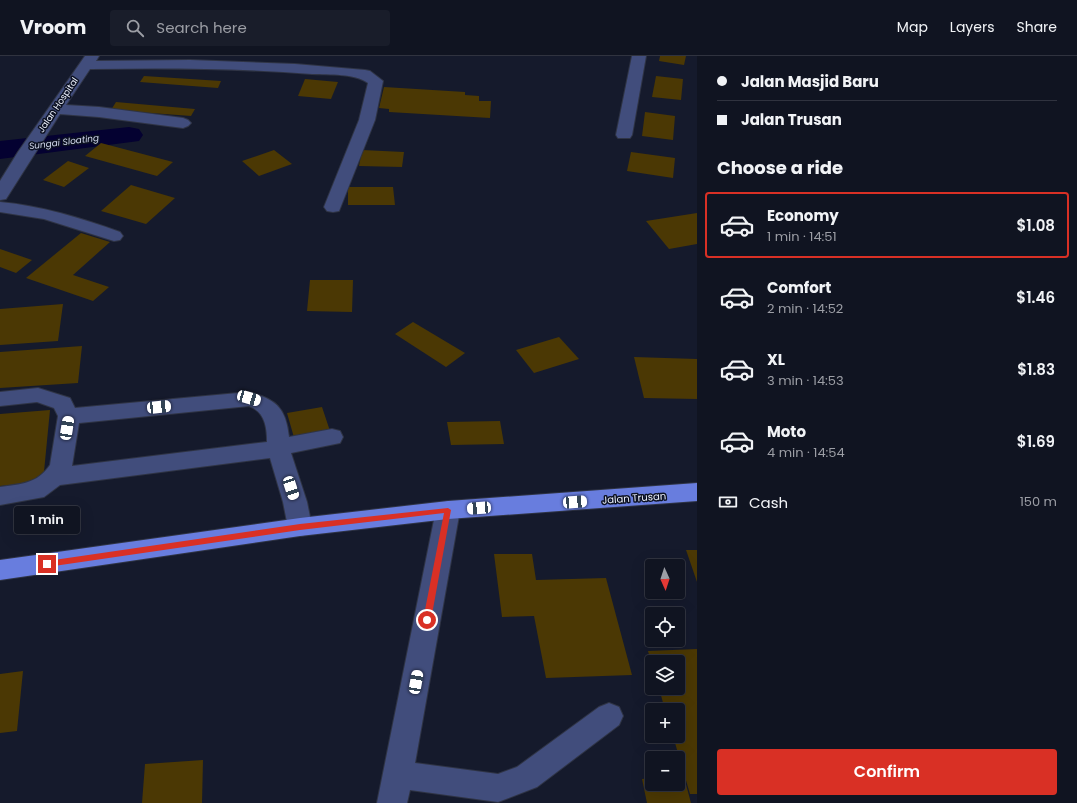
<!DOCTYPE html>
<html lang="en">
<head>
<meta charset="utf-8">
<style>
  body { margin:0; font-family:Poppins,sans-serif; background:#191d2a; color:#f1f3f6; height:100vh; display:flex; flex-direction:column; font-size:15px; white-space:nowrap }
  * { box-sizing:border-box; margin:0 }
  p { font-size:13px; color:#9c9ea5 }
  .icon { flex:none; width:22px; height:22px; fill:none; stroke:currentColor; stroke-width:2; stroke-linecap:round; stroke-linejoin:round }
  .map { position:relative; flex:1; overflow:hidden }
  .sheet { display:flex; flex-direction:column; background:#101421; width:380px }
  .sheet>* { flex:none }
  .banner { display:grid; align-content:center; height:88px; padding:0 20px; background:#101421 }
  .needle { width:26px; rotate:177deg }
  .tools { position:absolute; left:645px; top:503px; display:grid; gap:8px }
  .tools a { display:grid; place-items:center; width:40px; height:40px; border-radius:4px; background:#101421; box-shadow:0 4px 16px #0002,0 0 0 1px #30333f; font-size:20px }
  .end { position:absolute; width:18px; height:18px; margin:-9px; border:5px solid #d93025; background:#fff; box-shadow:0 0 0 2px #fff }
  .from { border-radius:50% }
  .bubble { position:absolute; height:28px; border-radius:4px; background:#101421; box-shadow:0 4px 16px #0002,0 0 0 1px #30333f; font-size:13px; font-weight:600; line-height:28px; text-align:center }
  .car { position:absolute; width:12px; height:24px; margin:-12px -6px; border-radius:5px; box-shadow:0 0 3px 1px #0007; background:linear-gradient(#fff 24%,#345 0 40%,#fff 0 76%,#345 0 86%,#fff 0) }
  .banner b { display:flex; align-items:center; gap:14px; height:38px; font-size:15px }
  .banner b+b { border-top:1px solid #30333f }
  .banner i { width:10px; height:10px; background:#f1f3f6 }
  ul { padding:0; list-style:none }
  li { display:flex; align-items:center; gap:12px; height:66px; margin:0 8px 6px; padding:0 12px; border:2px solid transparent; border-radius:4px }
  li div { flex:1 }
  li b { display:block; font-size:15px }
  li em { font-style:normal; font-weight:600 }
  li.current { border-color:#d93025 }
  li>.icon { width:36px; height:36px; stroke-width:1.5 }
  h2 { padding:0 20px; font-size:18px; line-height:48px }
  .pay { display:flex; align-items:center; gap:10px; height:44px; padding:0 20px; font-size:15px }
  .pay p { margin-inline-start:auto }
  .primary-button { display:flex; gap:8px; margin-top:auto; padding:8px 20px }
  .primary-button a { flex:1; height:46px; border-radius:4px; background:#d93025; color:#fff; font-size:16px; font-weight:600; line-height:46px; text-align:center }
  header { display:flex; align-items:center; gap:24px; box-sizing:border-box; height:56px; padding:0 20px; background:#101421; border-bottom:1px solid #30333f }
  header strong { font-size:19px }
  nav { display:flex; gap:22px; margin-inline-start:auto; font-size:14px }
  .search { width:280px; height:36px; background:#191d2a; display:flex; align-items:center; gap:10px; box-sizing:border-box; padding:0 14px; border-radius:4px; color:#9c9ea5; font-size:15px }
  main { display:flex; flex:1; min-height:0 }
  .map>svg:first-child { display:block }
  .water { fill:#040131 }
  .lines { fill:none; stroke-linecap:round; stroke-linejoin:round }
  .river { fill:#040131; fill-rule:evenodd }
  .building { fill:#4b3804 }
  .minor-casing { stroke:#2f3445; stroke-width:2 }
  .major-casing { stroke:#2f3445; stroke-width:2 }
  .minor { fill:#414d7c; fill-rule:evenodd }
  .major { fill:#687dde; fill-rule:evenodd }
  .route { fill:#d93025 }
  .labels { text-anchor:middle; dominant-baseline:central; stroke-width:3; stroke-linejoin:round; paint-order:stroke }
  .far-street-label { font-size:9px; fill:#edf2fe; stroke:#0c1122 }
  .far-water-label { font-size:9px; font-style:italic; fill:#d3daee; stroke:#0c1122 }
  .street-label { font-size:10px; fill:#edf2fe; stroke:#0c1122 }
</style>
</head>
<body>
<header>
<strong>Vroom</strong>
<div class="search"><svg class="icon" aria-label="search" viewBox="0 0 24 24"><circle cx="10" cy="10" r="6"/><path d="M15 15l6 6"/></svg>Search here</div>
<nav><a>Map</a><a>Layers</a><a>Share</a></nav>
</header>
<main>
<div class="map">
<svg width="697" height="747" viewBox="0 0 697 747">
  <rect width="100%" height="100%" fill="#151a2c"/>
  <polygon class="water" points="21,87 16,96 0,97 0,90"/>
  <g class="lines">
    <polygon class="river" points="129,71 139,73 143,79 139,85 0,103 0,85"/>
  </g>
  <g class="building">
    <polygon points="660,0 686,0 684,9 659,5"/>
    <polygon points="144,20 221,25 218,32 140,26"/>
    <polygon points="656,20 683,23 681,44 652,41"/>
    <polygon points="305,23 338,26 331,43 298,40"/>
    <polygon points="384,31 465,36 465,39 479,40 479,45 491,45 490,62 389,56 389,53 379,52"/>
    <polygon points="116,46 195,53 191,60 111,54"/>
    <polygon points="645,56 675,60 673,84 642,80"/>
    <polygon points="101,87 173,106 157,120 85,100"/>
    <polygon points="274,94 292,108 259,120 242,105"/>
    <polygon points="362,94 404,96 402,111 359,110"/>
    <polygon points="631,96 675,102 673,122 627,115"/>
    <polygon points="68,105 89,112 64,131 43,124"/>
    <polygon points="131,129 175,142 146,168 101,155"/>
    <polygon points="348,131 393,131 395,149 348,149"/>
    <polygon points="697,157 697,188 669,193 646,165"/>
    <polygon points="81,177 110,186 73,219 109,231 93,245 26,222"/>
    <polygon points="0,193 32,204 16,217 0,211"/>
    <polygon points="310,224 353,224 352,256 307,255"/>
    <polygon points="63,248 58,285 0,289 0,253"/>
    <polygon points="413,266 465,297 446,311 395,278"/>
    <polygon points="559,281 579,303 534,317 516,294"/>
    <polygon points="82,290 78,327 0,332 0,296"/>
    <polygon points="634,301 697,303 697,343 644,342"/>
    <polygon points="322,351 331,378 295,385 287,357"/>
    <polygon points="50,354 43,426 0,430 0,358"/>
    <polygon points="500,365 504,388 451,389 447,366"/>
    <polygon points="686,494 697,494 697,526"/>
    <polygon points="494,498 532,498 536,524 606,522 632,619 546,622 534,560 502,561"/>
    <polygon points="697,593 697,738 690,738 673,680 678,680 678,654 665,654 659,632 678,632 678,606 651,606 648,595"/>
    <polygon points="23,615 17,675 0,677 0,618"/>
    <polygon points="203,704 202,747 142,747 145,708"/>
    <polygon points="684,721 691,747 647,747 642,723 652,722 652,728 678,728 678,722"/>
  </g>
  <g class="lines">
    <defs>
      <g id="minor">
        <path d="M85,0H99L96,5L190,4L295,8L365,14L370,15L383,25L375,64L339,155L333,156L327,155L324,151L359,64L368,27C354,17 330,19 312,18C238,12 164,12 90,13L66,49L99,51L183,62L188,64L191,67L188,70L183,72L99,61L60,58L6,143L0,144V125L18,96Z"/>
        <polygon points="632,0 646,0 632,79 630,82 618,82 616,79"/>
        <path d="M0,146C42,150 81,162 120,176L123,180L120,184L114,185L44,163L0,156Z"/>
        <path d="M38,332L70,342L75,352L249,336C276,343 286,352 289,381L332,373L340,375L343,381L340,387L291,397L307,446L312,471L309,478L300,480L291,478L288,471L283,446L270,402L60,429L44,441L0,449V431C21,428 37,428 50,409L58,360L54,352L37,346L0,350V336ZM249,350C265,356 267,371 267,386L72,410L79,367Z"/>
        <polygon points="448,445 456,448 460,454 415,707 498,718 517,711 599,651 609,647 619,651 623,660 619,669 537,731 498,746 410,734 407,747 377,747 436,454 440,448"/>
      </g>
      <polygon id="major" points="697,427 697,445 448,463 300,480 0,524 0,504 300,462 448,445"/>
    </defs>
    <use href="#minor" class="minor-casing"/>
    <use href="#major" class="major-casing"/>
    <use href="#minor" class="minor"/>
    <use href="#major" class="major"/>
  </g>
  <polygon class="route" points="448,452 451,454 431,564 427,567 423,564 444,457 300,474 47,511 44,508 47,505 300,468"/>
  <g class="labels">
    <g class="far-street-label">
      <text transform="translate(58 49) rotate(-56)">Jalan Hospital</text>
    </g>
    <g class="far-water-label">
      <text transform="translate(64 86) rotate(-7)">Sungai Sloating</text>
    </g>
    <g class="street-label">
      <text transform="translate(634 442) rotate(-4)">Jalan Trusan</text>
    </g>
  </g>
</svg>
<div class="tools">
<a><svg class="needle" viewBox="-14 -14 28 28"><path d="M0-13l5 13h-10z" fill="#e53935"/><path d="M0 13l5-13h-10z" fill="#9c9ea5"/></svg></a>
<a><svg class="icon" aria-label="locate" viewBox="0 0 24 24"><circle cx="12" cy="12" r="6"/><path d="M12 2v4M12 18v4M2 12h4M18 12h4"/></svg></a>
<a><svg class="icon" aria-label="layers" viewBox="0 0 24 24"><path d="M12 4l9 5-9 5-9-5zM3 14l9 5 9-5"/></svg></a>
<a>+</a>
<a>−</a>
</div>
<i class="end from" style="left:427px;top:564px"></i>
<i class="end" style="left:47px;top:508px"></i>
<div class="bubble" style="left:14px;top:450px;width:66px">1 min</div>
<i class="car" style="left:249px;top:342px;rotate:106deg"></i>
<i class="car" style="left:159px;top:351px;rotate:84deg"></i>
<i class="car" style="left:67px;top:372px;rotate:9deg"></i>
<i class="car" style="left:291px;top:432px;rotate:162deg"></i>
<i class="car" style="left:575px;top:446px;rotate:86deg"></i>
<i class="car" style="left:479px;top:452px;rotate:266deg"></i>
<i class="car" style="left:416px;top:626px;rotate:10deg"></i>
</div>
<section class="sheet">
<div class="banner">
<b><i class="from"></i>Jalan Masjid Baru</b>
<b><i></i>Jalan Trusan</b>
</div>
<h2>Choose a ride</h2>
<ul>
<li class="current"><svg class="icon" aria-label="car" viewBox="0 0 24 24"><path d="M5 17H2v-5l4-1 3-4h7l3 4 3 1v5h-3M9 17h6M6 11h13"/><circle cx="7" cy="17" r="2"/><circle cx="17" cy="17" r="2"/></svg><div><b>Economy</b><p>1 min · 14:51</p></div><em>$1.08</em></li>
<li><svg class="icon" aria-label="car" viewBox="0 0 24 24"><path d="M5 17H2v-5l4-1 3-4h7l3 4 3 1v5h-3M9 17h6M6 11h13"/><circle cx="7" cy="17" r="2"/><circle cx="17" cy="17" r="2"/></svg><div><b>Comfort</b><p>2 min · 14:52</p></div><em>$1.46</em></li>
<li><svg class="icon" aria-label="car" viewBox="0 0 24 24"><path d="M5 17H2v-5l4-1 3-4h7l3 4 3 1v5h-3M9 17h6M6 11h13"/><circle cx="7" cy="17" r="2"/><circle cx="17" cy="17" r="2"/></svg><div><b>XL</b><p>3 min · 14:53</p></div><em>$1.83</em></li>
<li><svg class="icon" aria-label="car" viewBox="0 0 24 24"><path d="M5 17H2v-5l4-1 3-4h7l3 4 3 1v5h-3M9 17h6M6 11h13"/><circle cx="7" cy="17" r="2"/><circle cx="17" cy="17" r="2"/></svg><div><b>Moto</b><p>4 min · 14:54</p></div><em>$1.69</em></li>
</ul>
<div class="pay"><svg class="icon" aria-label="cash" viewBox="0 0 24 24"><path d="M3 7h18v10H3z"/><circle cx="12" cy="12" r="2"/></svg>Cash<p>150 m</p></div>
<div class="primary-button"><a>Confirm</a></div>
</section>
</main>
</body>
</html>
